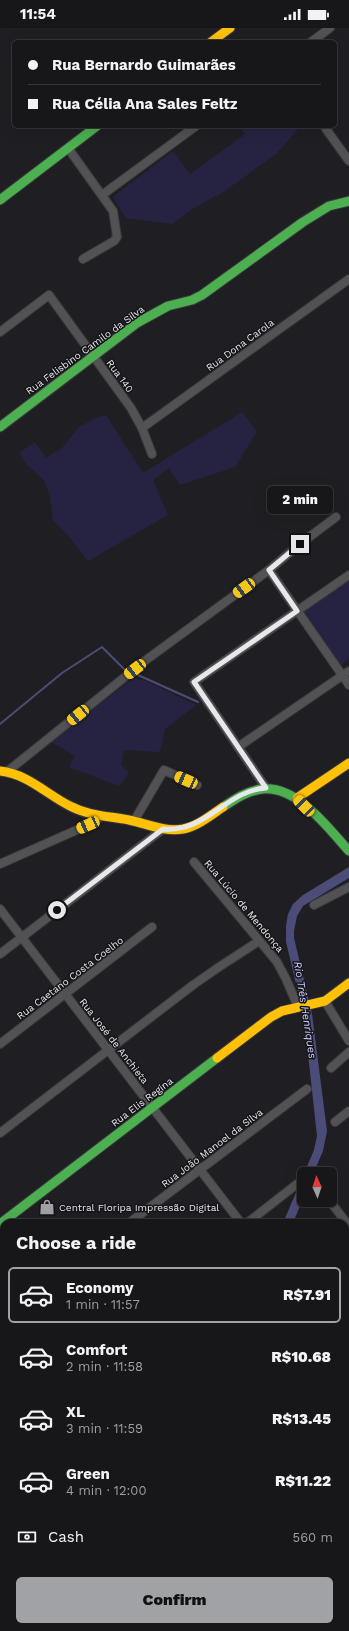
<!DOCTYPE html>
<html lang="en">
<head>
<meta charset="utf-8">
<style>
  body { margin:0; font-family:"Work Sans",sans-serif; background:#202023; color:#f1f3f6; height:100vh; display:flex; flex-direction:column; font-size:15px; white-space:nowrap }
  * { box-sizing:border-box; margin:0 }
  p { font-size:13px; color:#9e9fa2 }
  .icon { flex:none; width:22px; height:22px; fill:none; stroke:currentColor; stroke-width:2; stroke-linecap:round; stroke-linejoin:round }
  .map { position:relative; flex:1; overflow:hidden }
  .details { position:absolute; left:0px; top:1191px; width:349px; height:412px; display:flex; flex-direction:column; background:#17171a; border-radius:12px 12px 0 0; box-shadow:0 4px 16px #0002,0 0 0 1px #363639 }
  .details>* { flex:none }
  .guide { position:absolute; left:12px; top:12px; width:325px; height:88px; border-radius:6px; box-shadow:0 4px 16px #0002,0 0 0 1px #363639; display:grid; align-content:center; height:88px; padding:0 16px; background:#17171a }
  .needle { width:26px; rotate:357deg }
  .controls { position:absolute; left:297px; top:1139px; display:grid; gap:8px }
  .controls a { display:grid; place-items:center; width:40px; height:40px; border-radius:6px; background:#17171a; box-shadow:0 4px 16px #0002,0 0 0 1px #363639; font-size:20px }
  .end { position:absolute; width:18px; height:18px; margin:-9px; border:5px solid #e7e8eb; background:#111; box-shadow:0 0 0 2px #111 }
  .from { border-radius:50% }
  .bubble { position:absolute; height:28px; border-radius:6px; background:#17171a; box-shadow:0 4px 16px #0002,0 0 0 1px #363639; font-size:13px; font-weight:800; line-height:28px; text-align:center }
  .car { position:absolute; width:12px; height:24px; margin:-12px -6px; border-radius:5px; box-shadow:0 0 3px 1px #0007; background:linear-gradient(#f5c518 24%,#345 0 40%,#f5c518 0 76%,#345 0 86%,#f5c518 0) }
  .guide b { display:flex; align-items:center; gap:14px; height:38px; font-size:15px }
  .guide b+b { border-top:1px solid #363639 }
  .guide i { width:10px; height:10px; background:#f1f3f6 }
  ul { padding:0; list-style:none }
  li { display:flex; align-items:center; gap:12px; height:56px; margin:0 8px 6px; padding:0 8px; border:2px solid transparent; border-radius:6px }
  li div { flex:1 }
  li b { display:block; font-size:15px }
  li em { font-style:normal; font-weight:800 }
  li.on { border-color:#a1a2a5 }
  li>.icon { width:36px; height:36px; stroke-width:1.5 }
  h2 { padding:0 16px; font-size:18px; line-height:48px }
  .pay { display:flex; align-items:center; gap:10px; height:44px; padding:0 16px; font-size:15px }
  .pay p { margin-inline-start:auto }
  .button { display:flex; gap:8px; margin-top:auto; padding:8px 16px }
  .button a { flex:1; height:46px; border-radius:6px; background:#a1a2a5; color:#111; font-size:16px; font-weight:800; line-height:46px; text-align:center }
  .status { display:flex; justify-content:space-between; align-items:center; height:28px; padding:0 20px; background:#17171a; direction:ltr }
  .status svg { height:11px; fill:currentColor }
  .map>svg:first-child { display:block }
  .green { fill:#252341 }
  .water { fill:#4c4c78 }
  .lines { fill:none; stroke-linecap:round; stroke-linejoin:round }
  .stream { stroke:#4c4c78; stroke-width:2 }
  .street-casing { stroke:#39393c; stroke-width:10 }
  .fast-casing { stroke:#39393c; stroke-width:11 }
  .slow-casing { stroke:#39393c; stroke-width:11 }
  .jam-casing { stroke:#39393c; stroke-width:11 }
  .street { stroke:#525255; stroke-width:8 }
  .fast { stroke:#4caf50; stroke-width:9 }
  .slow { stroke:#ffc107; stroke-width:9 }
  .jam { stroke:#c62828; stroke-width:9 }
  .route { stroke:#e7e8eb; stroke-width:5 }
  .labels { text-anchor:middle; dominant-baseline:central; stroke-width:3; stroke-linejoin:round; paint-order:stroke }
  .street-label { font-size:10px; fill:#e7e8eb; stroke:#15151a }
  .poi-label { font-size:10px; fill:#e7e8eb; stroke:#15151a; text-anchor:start }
  .water-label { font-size:11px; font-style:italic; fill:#cfd0ff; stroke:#15151a }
</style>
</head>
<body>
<div class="status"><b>11:54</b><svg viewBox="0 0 49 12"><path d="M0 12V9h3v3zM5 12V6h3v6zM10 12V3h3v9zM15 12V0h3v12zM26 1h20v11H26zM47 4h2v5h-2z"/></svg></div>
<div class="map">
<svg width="349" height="1603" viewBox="0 0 349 1603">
  <rect width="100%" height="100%" fill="#1f1f23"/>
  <g class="green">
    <polygon points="239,98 299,98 299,100 276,126 225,163 190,182 173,196 126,190 113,169 173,123 190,146 245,106"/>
    <polygon points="242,384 257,404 235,439 180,457 169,440 153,452 168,487 88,533 72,512 53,492 50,469 44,452 27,437 19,425 35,414 46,430 62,420 79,399 98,389 106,387 143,445"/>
    <polygon points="349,550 349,631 340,638 302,584"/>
    <polygon points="134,650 148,654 196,677 165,701 160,724 124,722 121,737 129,745 119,758 69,739 75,728 50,713"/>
  </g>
  <polygon class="water" points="349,839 349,850 303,878 297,888 294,903 294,910 312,986 327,1103 323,1123 313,1146 304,1146 304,1168 293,1195 283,1195 314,1122 317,1108 304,989 286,914 286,898 288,886 293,876 303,867"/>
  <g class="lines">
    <g class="stream">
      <polyline points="138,647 198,674"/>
      <polyline points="0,696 62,645 102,619 126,643"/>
    </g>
    <defs>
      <g id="street">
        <polyline points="311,14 330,0"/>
        <polyline points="326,101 349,133"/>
        <polyline points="68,120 113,183 117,209 114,213 83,231"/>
        <polyline points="102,167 196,98"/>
        <polyline points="0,304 49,267 131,380 142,400 152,426"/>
        <polyline points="142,400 349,251"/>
        <polyline points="269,542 349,657"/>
        <polyline points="238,719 349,643"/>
        <polyline points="8,743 146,632 269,542 300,516 336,489"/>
        <polyline points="266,760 194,654 349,547"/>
        <polyline points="134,793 164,742 197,757"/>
        <polyline points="194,834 277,934 286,951 298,979"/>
        <polyline points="0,836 88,797 102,788"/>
        <polyline points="314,877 349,859"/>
        <polyline points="0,881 241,1195"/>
        <polyline points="0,926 163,801"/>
        <polyline points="325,973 349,1013"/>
        <polyline points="0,1016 152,899"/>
        <polyline points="331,1040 349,1024"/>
        <polyline points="335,1094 349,1083"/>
        <polyline points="0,1105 193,957 219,939 259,913"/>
        <polyline points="329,1172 349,1198"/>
        <polyline points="129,1195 307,1061"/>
        <polyline points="247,1195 297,1156"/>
        <polyline points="0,1229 4,1234"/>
        <polyline points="0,1293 4,1290"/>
        <polyline points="345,1297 349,1294"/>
        <polyline points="0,1384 4,1381"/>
        <polyline points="0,1470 4,1467"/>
        <polyline points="345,1549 349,1554"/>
        <polyline points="0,1564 4,1560"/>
        <polyline points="114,1599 117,1603"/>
      </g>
      <g id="fast">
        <polyline points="0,172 97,98"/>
        <polyline points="0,399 137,295 168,278 192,272 202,267 303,194 329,178 349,173"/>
        <path d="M223,779C235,771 247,763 262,761C297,757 328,800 349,823"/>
        <polyline points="0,1196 217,1030"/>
        <polyline points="345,1395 349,1392"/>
        <polyline points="345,1572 349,1569"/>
        <polyline points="73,1603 79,1599"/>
      </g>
      <g id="slow">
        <polyline points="211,14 230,0"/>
        <path d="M0,743C28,746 46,766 70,778C89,788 109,788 129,792C148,796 164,804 183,801C198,798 211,787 223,779"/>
        <polyline points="297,770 349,735"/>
        <polyline points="217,1030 271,989 282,983 325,973 349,955"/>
        <polyline points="191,1603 197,1599"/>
        <polyline points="304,1603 309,1599"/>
      </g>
      <polyline id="jam" points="345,1485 349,1481"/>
    </defs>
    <use href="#street" class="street-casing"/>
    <use href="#fast" class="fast-casing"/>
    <use href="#slow" class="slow-casing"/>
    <use href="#jam" class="jam-casing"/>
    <use href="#street" class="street"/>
    <use href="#fast" class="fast"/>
    <use href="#slow" class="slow"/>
    <use href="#jam" class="jam"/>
  </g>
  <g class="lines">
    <path class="route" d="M57,882L163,801C206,805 227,762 266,760L194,654L297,583L269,542L300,516"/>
  </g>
  <defs>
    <symbol id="shop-bare" viewBox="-9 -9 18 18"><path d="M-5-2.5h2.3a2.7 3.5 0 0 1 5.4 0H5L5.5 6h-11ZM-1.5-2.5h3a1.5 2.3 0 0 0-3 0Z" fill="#a1a2a5" stroke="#15151a" stroke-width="2.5" paint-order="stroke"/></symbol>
  </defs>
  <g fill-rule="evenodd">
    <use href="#shop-bare" x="36" y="1168" width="22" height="22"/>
  </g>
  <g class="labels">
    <g class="street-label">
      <text transform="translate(240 317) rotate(-36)">Rua Dona Carola</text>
      <text transform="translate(85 322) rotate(-36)">Rua Felisbino Camilo da Silva</text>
      <text transform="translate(120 348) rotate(54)">Rua 140</text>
      <text transform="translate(244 878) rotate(50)">Rua Lúcio de Mendonça</text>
      <text transform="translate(70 950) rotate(-37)">Rua Caetano Costa Coelho</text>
      <text transform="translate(114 1013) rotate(52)">Rua José de Anchieta</text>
      <text transform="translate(142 1074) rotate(-37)">Rua Elis Regina</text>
      <text transform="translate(212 1120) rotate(-37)">Rua João Manoel da Silva</text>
    </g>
    <g class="poi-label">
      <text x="59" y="1179">Central Floripa Impressão Digital</text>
    </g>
    <g class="water-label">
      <text transform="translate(305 982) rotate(81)">Rio Três Henriques</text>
    </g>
  </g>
</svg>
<div class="controls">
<a><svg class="needle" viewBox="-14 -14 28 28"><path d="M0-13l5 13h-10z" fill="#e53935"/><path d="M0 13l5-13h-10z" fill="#9e9fa2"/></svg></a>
</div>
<i class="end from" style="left:57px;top:882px"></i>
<i class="end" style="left:300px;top:516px"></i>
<div class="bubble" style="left:267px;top:458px;width:66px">2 min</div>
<i class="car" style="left:244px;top:560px;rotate:234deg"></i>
<i class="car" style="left:135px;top:641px;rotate:232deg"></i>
<i class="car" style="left:78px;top:687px;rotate:231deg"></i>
<i class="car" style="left:186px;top:752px;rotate:294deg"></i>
<i class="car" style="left:304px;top:778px;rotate:315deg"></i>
<i class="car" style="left:88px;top:797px;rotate:246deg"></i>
<div class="guide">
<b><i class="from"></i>Rua Bernardo Guimarães</b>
<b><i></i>Rua Célia Ana Sales Feltz</b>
</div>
<section class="details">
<h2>Choose a ride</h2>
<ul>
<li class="on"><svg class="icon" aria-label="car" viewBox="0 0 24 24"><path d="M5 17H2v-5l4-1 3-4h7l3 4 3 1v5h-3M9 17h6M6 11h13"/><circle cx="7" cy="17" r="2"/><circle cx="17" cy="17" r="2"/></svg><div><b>Economy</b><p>1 min · 11:57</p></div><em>R$7.91</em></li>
<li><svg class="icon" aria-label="car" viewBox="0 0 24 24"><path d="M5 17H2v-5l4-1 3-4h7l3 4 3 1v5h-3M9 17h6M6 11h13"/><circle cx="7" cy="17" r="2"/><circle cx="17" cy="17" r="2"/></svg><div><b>Comfort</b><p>2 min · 11:58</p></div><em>R$10.68</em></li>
<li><svg class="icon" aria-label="car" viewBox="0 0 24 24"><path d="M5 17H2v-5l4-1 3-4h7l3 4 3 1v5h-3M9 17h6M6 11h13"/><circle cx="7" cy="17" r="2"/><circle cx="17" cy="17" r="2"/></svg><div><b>XL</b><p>3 min · 11:59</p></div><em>R$13.45</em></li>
<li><svg class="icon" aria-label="car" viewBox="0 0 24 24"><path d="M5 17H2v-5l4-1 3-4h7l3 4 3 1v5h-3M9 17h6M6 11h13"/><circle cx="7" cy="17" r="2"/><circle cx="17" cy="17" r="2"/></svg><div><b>Green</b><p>4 min · 12:00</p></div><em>R$11.22</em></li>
</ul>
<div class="pay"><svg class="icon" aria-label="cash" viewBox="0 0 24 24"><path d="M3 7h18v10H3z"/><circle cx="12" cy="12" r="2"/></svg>Cash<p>560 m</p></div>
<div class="button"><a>Confirm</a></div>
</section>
</div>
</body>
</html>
